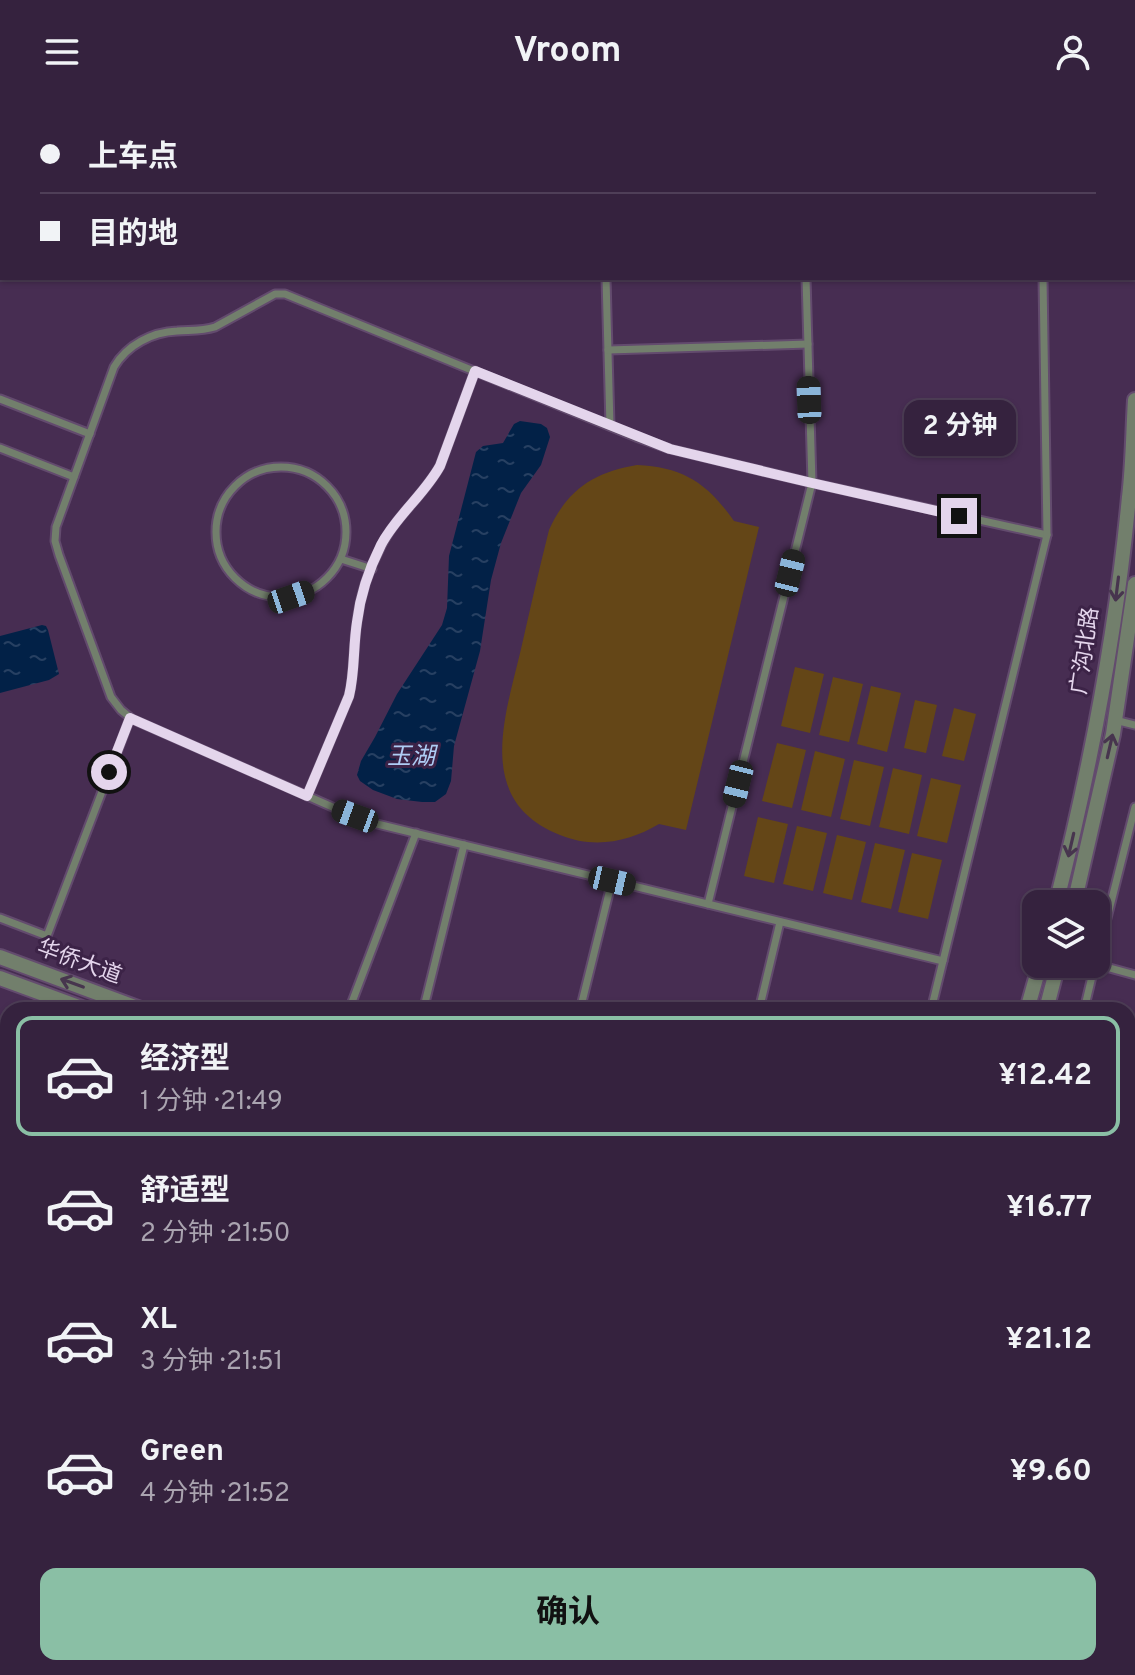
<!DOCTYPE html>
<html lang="zh">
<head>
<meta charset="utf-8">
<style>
  body { margin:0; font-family:Overpass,"Noto Sans SC",sans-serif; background:#3d2a45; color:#f1f3f6; height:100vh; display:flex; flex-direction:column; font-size:30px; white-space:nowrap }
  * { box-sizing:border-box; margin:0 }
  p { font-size:26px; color:#aaa4b0 }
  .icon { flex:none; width:44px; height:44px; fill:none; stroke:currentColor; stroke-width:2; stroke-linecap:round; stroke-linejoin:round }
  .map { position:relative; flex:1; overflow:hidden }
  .sheet { position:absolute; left:0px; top:898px; width:1136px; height:674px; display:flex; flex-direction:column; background:#35223e; border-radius:24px 24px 0 0; box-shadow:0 2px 6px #0004,0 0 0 2px #4f3f58 }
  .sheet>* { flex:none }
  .hud { position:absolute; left:0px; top:0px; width:1136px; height:176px; box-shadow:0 2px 6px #0004,0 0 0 2px #4f3f58; display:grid; align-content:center; height:176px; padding:0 40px; background:#35223e }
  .tools { position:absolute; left:1022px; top:786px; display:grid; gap:16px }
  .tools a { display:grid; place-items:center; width:88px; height:88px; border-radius:16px; background:#35223e; box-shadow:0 2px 6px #0004,0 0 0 2px #4f3f58; font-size:40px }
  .end { position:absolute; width:36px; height:36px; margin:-18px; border:10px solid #e4d5ec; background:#111; box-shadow:0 0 0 4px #111 }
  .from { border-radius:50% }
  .bubble { position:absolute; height:56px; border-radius:16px; background:#35223e; box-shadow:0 2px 6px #0004,0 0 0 2px #4f3f58; font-size:26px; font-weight:700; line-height:56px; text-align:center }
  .car { position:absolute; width:24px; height:48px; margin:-24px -12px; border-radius:10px; box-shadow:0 0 6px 2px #0007; background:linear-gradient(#222 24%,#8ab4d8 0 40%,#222 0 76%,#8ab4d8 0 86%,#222 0) }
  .hud b { display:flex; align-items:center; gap:28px; height:76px; font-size:30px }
  .hud b+b { border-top:2px solid #4f3f58 }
  .hud i { width:20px; height:20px; background:#f1f3f6 }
  ul { padding:14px 0 0; list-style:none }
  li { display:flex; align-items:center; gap:24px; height:120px; margin:0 16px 12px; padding:0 24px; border:4px solid transparent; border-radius:16px }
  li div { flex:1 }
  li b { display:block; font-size:30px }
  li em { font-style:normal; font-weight:700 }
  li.selected { border-color:#8abfa5 }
  li>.icon { width:72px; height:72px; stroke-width:1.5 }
  .button { display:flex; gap:16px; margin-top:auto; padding:16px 40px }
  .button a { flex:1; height:92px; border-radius:16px; background:#8abfa5; color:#111; font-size:32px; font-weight:700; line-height:92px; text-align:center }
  header { display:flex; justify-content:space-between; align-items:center; height:104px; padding:0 40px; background:#35223e; font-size:36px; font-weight:700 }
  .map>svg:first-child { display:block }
  .pitch { fill:#644617 }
  .water { fill:url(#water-ripples) }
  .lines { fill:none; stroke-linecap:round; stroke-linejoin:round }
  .service-casing { stroke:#634b6e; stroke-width:11 }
  .minor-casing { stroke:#634b6e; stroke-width:18 }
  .service { stroke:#727f6c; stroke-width:7 }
  .minor { stroke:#727f6c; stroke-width:14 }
  .oneway { stroke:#47354e }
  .route { stroke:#e4d5ec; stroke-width:10 }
  .labels { text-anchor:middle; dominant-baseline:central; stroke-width:6; stroke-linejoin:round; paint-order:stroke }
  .street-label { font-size:22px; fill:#e4d5ec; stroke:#3c2347 }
  .water-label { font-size:24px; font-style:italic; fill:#aeccf4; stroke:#3c2347 }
</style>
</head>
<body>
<header><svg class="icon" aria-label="menu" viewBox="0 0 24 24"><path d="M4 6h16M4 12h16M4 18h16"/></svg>Vroom<svg class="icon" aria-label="person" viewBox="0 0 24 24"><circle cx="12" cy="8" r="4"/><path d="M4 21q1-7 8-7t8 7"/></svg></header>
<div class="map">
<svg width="1135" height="1571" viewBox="0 0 1135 1571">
  <defs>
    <pattern id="water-ripples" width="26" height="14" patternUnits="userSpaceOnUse" patternTransform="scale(2)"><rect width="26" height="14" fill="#022147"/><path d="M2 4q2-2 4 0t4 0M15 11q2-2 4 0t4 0" fill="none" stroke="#274062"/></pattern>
  </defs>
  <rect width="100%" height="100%" fill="#472d52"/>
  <g class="pitch">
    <path d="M637,361C684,363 708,380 734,417L759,423L686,726L659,720C629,738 594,745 560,731C474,697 505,613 521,545C530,505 539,466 549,426C567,386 594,368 637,361Z"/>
    <polygon points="795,563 824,570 810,629 781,622"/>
    <polygon points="833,573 863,580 849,638 819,631"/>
    <polygon points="871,582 901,589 887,648 857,640"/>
    <polygon points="915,596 937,601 926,649 904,644"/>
    <polygon points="954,604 976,610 964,657 942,652"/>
    <polygon points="777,639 806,646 792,704 762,697"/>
    <polygon points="815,647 845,655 831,713 801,706"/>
    <polygon points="854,656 884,663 870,722 840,715"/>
    <polygon points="893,664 922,671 909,730 879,723"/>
    <polygon points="931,674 961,681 947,739 917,732"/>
    <polygon points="758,713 788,720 774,779 744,772"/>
    <polygon points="797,722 827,729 813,787 783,780"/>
    <polygon points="837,731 866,738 852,796 823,789"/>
    <polygon points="875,739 905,746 891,805 861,798"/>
    <polygon points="912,749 942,756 928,815 898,808"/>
    <rect x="639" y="1564" width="204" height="7"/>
  </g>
  <g class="water">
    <polygon points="520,317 541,320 547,324 550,333 541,361 521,389 501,439 491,476 480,547 454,642 451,677 446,690 435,698 422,698 397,695 373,686 360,677 357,671 361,657 375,633 397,590 442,521 447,504 449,452 476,348 483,342 503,339 514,320"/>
    <polygon points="42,521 46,522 48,526 59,570 49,576 0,589 0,532"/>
  </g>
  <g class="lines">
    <defs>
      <g id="service">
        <polyline points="298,0 304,2"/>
        <polyline points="333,0 338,2"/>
        <polyline points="508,0 513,2"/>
        <polyline points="801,0 801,2"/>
        <polyline points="995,0 995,2"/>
        <polyline points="322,2 323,0"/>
        <polyline points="615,2 615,0"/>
        <polyline points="1134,71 1135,71"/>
        <polyline points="606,174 610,322"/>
        <polyline points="608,246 808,240"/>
        <polyline points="0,295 90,330"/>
        <polyline points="0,344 74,373"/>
        <circle cx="281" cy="428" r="65"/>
        <polyline points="341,455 372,465"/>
        <polyline points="1115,616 1135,621"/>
        <path d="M307,692L349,592C355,568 353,543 357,518C360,493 369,465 381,442C396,412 424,391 440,362L475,267"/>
        <polyline points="708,800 812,379 806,174"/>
        <polyline points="0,814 47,832 130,614"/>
        <path d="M943,857L373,719L337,705L132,615L121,606L111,593L59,451L55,437L56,423L114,263C127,241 152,228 177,227C191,226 202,227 215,223L275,190H285L636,333L670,345L812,379L1047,431"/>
        <polyline points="1096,858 1135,703"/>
        <polyline points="1095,860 1135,871"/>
        <polyline points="349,906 416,729"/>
        <polyline points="437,906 424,903 464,741"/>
        <polyline points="580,906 612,777"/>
        <polyline points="759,906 780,818"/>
        <polyline points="931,906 1047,431 1043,174"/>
        <polyline points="1084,906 1095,860"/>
        <polyline points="1128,997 1135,999"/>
        <polyline points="0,1018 8,1021"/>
        <polyline points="0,1322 8,1322"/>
        <polyline points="1128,1366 1135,1366"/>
        <polyline points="0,1384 8,1384"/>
        <polyline points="1090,1564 1093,1571"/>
        <polyline points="324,1571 324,1564"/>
        <polyline points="599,1571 599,1564"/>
      </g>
      <g id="minor">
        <path d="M1056,800C1090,666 1116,530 1129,393C1133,361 1133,328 1135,296"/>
        <polyline points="1074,800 1113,630 1135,480"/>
        <polyline points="0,853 143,906"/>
        <polyline points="0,874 87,906"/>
        <polyline points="1027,906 1040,860"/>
        <polyline points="1046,906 1058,860"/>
        <polyline points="0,1249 8,1249"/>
        <polyline points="1128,1270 1135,1271"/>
        <polyline points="1128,1285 1135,1286"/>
        <polyline points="0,1448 8,1448"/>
        <polyline points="0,1550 8,1550"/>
        <polyline points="896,1571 896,1564"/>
        <polyline points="913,1571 913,1564"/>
      </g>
    </defs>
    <use href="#service" class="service-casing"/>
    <use href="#minor" class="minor-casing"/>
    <use href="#service" class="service"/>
    <use href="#minor" class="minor"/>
  </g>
  <defs><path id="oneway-shaft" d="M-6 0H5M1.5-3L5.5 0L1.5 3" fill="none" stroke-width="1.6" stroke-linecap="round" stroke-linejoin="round" transform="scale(2)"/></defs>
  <g class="oneway">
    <use href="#oneway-shaft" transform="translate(1117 485) rotate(97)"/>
    <use href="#oneway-shaft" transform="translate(1110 642) rotate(-77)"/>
    <use href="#oneway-shaft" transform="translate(1071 741) rotate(103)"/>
    <use href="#oneway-shaft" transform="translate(72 879) rotate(-160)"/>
  </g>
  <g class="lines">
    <path class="route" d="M109,668L130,614L307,692L349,592C355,568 353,543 357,518C360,493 369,465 381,441C396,412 424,391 440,362L475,267L670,345L812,379L959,412"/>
  </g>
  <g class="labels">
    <g class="street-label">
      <text transform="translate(1086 547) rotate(-82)">广沟北路</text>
      <text transform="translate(79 859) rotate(20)">华侨大道</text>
    </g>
    <g class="water-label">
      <text x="411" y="654">玉湖</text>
    </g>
  </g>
</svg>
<div class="tools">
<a><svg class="icon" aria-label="layers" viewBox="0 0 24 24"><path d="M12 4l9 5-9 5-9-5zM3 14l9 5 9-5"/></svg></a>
</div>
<i class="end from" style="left:109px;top:668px"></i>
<i class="end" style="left:959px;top:412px"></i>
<div class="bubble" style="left:904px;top:296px;width:112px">2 分钟</div>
<i class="car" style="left:809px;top:296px;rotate:358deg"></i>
<i class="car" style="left:790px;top:469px;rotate:14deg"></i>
<i class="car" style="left:291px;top:493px;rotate:71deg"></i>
<i class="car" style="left:738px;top:680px;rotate:194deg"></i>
<i class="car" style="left:355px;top:712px;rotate:290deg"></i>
<i class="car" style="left:612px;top:777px;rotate:103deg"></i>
<div class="hud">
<b><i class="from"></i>上车点</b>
<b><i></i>目的地</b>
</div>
<section class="sheet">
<ul>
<li class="selected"><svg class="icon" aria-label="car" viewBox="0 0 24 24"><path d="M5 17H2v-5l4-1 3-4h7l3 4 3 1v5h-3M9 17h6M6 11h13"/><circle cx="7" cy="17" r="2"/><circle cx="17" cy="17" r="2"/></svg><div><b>经济型</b><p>1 分钟 · 21:49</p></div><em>¥12.42</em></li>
<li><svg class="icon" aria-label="car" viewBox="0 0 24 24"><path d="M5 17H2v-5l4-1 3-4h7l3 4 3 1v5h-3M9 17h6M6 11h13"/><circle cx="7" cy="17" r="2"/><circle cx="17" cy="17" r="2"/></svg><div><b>舒适型</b><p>2 分钟 · 21:50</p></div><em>¥16.77</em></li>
<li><svg class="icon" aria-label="car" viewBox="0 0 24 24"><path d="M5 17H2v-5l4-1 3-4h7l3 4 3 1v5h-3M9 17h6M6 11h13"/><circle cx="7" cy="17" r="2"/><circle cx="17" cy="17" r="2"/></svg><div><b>XL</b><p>3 分钟 · 21:51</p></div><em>¥21.12</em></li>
<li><svg class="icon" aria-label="car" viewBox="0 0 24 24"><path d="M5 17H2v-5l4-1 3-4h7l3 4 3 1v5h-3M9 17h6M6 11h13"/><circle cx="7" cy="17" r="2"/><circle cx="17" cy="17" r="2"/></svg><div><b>Green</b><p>4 分钟 · 21:52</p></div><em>¥9.60</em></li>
</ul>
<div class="button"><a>确认</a></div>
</section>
</div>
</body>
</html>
